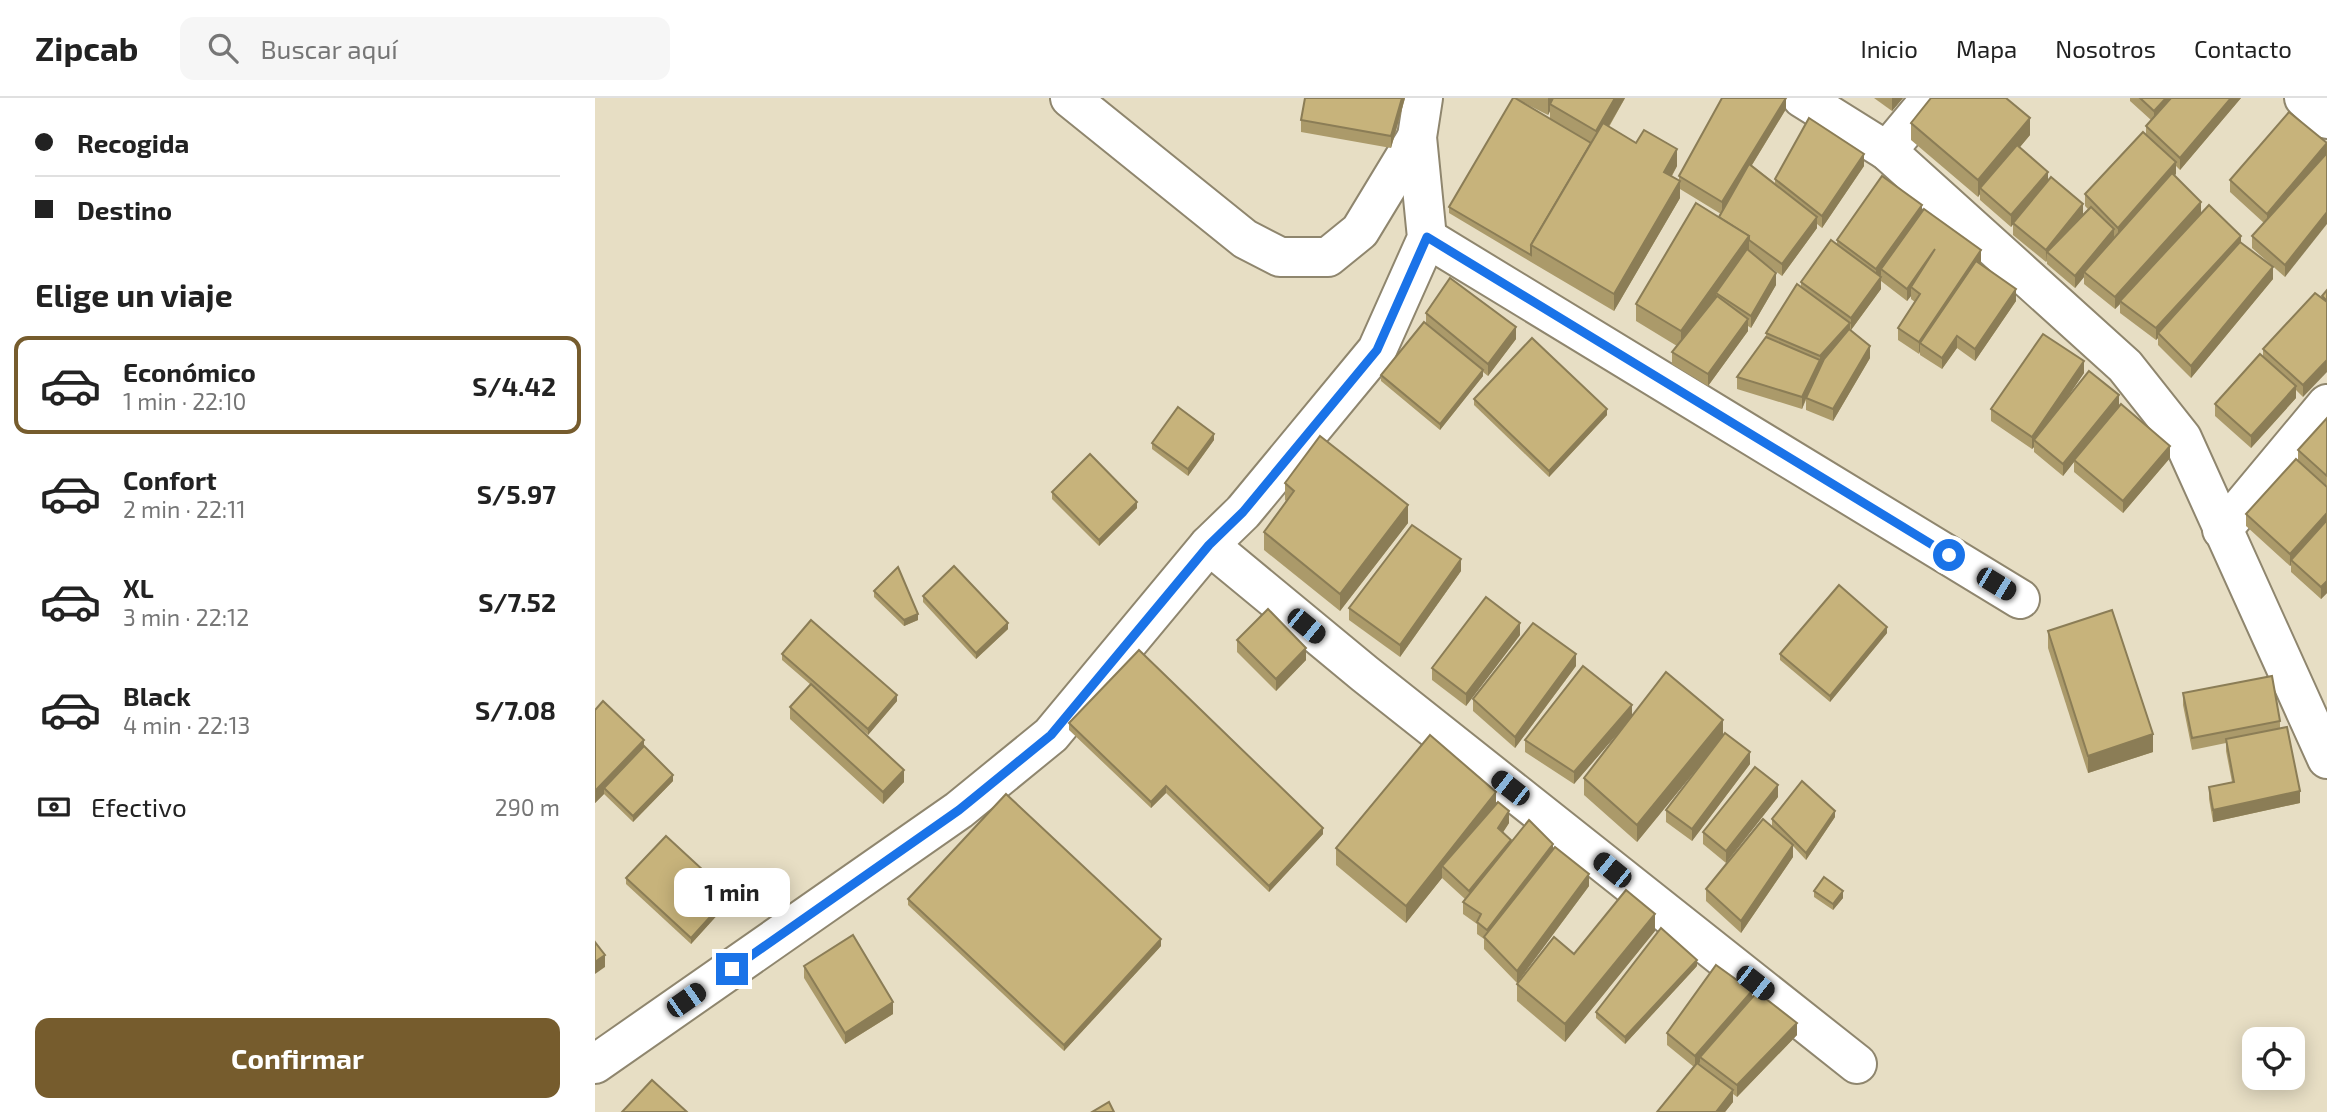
<!DOCTYPE html>
<html lang="es">
<head>
<meta charset="utf-8">
<style>
  body { margin:0; font-family:"Exo 2",sans-serif; background:#f6f6f6; color:#222; height:100vh; display:flex; flex-direction:column; font-size:26px; white-space:nowrap }
  * { box-sizing:border-box; margin:0 }
  p { font-size:23px; color:#767676 }
  .icon { flex:none; width:38px; height:38px; fill:none; stroke:currentColor; stroke-width:2; stroke-linecap:round; stroke-linejoin:round }
  .map { position:relative; flex:1; overflow:hidden }
  .side { display:flex; flex-direction:column; background:#fff; width:595px }
  .side>* { flex:none }
  .banner { display:grid; align-content:center; height:154px; padding:0 35px; background:#fff }
  .tools { position:absolute; left:1647px; top:929px; display:grid; gap:14px }
  .tools a { display:grid; place-items:center; width:63px; height:63px; border-radius:14px; background:#fff; box-shadow:0 4px 18px #0003; font-size:35px }
  .end { position:absolute; width:32px; height:32px; margin:-16px; border:9px solid #1a73e8; background:#fff; box-shadow:0 0 0 4px #fff }
  .from { border-radius:50% }
  .bubble { position:absolute; height:49px; border-radius:14px; background:#fff; box-shadow:0 4px 18px #0003; font-size:23px; font-weight:700; line-height:49px; text-align:center }
  .car { position:absolute; width:21px; height:42px; margin:-21px -10px; border-radius:9px; box-shadow:0 0 5px 2px #0007; background:linear-gradient(#222 24%,#8ab4d8 0 40%,#222 0 76%,#8ab4d8 0 86%,#222 0) }
  .banner b { display:flex; align-items:center; gap:24px; height:66px; font-size:26px }
  .banner b+b { border-top:2px solid #e0e0e0 }
  .banner i { width:18px; height:18px; background:#222 }
  ul { padding:0; list-style:none }
  li { display:flex; align-items:center; gap:21px; height:98px; margin:0 14px 10px; padding:0 21px; border:4px solid transparent; border-radius:14px }
  li div { flex:1 }
  li b { display:block; font-size:26px }
  li em { font-style:normal; font-weight:700 }
  li.active { border-color:#765c2d }
  li>.icon { width:63px; height:63px; stroke-width:1.5 }
  h2 { padding:0 35px; font-size:32px; line-height:84px }
  .pay { display:flex; align-items:center; gap:18px; height:77px; padding:0 35px; font-size:26px }
  .pay p { margin-inline-start:auto }
  .action { display:flex; gap:14px; margin-top:auto; padding:14px 35px }
  .action a { flex:1; height:80px; border-radius:14px; background:#765c2d; color:#fff; font-size:28px; font-weight:700; line-height:80px; text-align:center }
  header { display:flex; align-items:center; gap:42px; box-sizing:border-box; height:98px; padding:0 35px; background:#fff; border-bottom:2px solid #e0e0e0 }
  header strong { font-size:33px }
  nav { display:flex; gap:38px; margin-inline-start:auto; font-size:24px }
  .search { width:490px; height:63px; background:#f6f6f6; display:flex; align-items:center; gap:18px; box-sizing:border-box; padding:0 24px; border-radius:14px; color:#767676; font-size:26px }
  main { display:flex; flex:1; min-height:0 }
  .map>svg:first-child { display:block }
  .lines { fill:none; stroke-linecap:round; stroke-linejoin:round }
  .minor-casing { stroke:#8f866e; stroke-width:42 }
  .minor { stroke:#fff; stroke-width:38 }
  .wall { fill:#ab9a6a; fill-rule:evenodd }
  .shaded-wall { fill:#8b7d56 }
  .building { fill:#c7b37b; stroke:#8b7d56; stroke-width:2 }
  .route { stroke:#1a73e8; stroke-width:9 }
</style>
</head>
<body>
<header>
<strong>Zipcab</strong>
<div class="search"><svg class="icon" aria-label="search" viewBox="0 0 24 24"><circle cx="10" cy="10" r="6"/><path d="M15 15l6 6"/></svg>Buscar aquí</div>
<nav><a>Inicio</a><a>Mapa</a><a>Nosotros</a><a>Contacto</a></nav>
</header>
<main>
<section class="side">
<div class="banner">
<b><i class="from"></i>Recogida</b>
<b><i></i>Destino</b>
</div>
<h2>Elige un viaje</h2>
<ul>
<li class="active"><svg class="icon" aria-label="car" viewBox="0 0 24 24"><path d="M5 17H2v-5l4-1 3-4h7l3 4 3 1v5h-3M9 17h6M6 11h13"/><circle cx="7" cy="17" r="2"/><circle cx="17" cy="17" r="2"/></svg><div><b>Económico</b><p>1 min · 22:10</p></div><em>S/4.42</em></li>
<li><svg class="icon" aria-label="car" viewBox="0 0 24 24"><path d="M5 17H2v-5l4-1 3-4h7l3 4 3 1v5h-3M9 17h6M6 11h13"/><circle cx="7" cy="17" r="2"/><circle cx="17" cy="17" r="2"/></svg><div><b>Confort</b><p>2 min · 22:11</p></div><em>S/5.97</em></li>
<li><svg class="icon" aria-label="car" viewBox="0 0 24 24"><path d="M5 17H2v-5l4-1 3-4h7l3 4 3 1v5h-3M9 17h6M6 11h13"/><circle cx="7" cy="17" r="2"/><circle cx="17" cy="17" r="2"/></svg><div><b>XL</b><p>3 min · 22:12</p></div><em>S/7.52</em></li>
<li><svg class="icon" aria-label="car" viewBox="0 0 24 24"><path d="M5 17H2v-5l4-1 3-4h7l3 4 3 1v5h-3M9 17h6M6 11h13"/><circle cx="7" cy="17" r="2"/><circle cx="17" cy="17" r="2"/></svg><div><b>Black</b><p>4 min · 22:13</p></div><em>S/7.08</em></li>
</ul>
<div class="pay"><svg class="icon" aria-label="cash" viewBox="0 0 24 24"><path d="M3 7h18v10H3z"/><circle cx="12" cy="12" r="2"/></svg>Efectivo<p>290 m</p></div>
<div class="action"><a>Confirmar</a></div>
</section>
<div class="map">
<svg width="1732" height="1014" viewBox="0 0 1732 1014">
  <rect width="100%" height="100%" fill="#e7dec4"/>
  <g class="lines">
    <defs>
      <g id="minor">
        <polyline points="475,0 650,141 685,159 733,159 765,133 822,39"/>
        <polyline points="1207,0 1292,53 1530,268 1587,340 1732,661"/>
        <polyline points="1709,0 1732,21"/>
        <polyline points="1292,53 1336,0"/>
        <polyline points="832,140 1425,501"/>
        <polyline points="1627,432 1732,306"/>
        <polyline points="614,447 770,576 1262,966"/>
        <polyline points="0,966 364,712 456,637 614,447 648,414 782,252 832,140 822,39 828,0"/>
      </g>
    </defs>
    <use href="#minor" class="minor-casing"/>
    <use href="#minor" class="minor"/>
  </g>
  <g class="wall">
    <polygon points="810,0 796,50 706,34 706,22"/>
    <path d="M918,0H1030L1014,29L1082,68L1077,78L1084,82V78L1191,0V11L1157,67L1180,85V81L1269,68L1227,130L1222,126V130L1187,178L1168,164L1181,187L1156,230L1153,228V233L1113,288L1077,266V254L1082,248L1041,223V206L1124,119L1126,116L1085,91V100L1019,213L936,164V163V164L854,115V109ZM921,1L953,17L955,13V21Z"/>
    <polygon points="1279,0 1308,0 1297,13"/>
    <polygon points="1535,0 1646,0 1585,72 1581,68 1581,76 1579,77 1606,115 1646,144 1678,181 1596,280 1563,247 1563,240 1561,242 1525,215 1525,206 1520,211 1489,186 1489,179 1480,190 1452,166 1452,163 1451,164 1418,137 1418,126 1416,129 1385,102 1385,96 1383,99 1316,42 1316,25 1435,37 1425,49 1453,82 1488,116 1493,111 1490,108 1490,96 1551,37 1551,28 1556,22 1535,3"/>
    <polygon points="1732,55 1690,179 1657,150 1657,138 1669,125 1635,94 1635,82"/>
    <polygon points="1327,114 1386,164 1385,166 1421,203 1380,263 1362,250 1347,271 1325,257 1325,253 1324,256 1303,242 1303,230 1320,204 1316,201 1316,198 1312,203 1286,183 1286,191 1256,232 1255,231 1275,260 1238,323 1211,312 1211,302 1207,311 1142,291 1142,279 1171,240 1171,235 1206,189 1206,184 1242,146 1242,142"/>
    <polygon points="1732,192 1708,299 1701,292 1701,300 1656,350 1620,318 1620,306 1668,259 1668,251 1727,200 1727,198"/>
    <polygon points="831,215 921,241 893,278 888,274 888,278 845,332 786,283 786,277 831,225"/>
    <polygon points="1489,275 1469,304 1524,308 1575,360 1528,415 1479,374 1479,364 1468,378 1439,354 1439,349 1437,351 1396,323 1396,311"/>
    <polygon points="879,301 1012,317 954,379 879,307"/>
    <polygon points="1732,320 1732,495 1726,501 1696,474 1696,467 1695,468 1651,428 1651,416 1703,363 1703,352"/>
    <polygon points="619,342 593,378 557,351 557,345"/>
    <polygon points="690,385 813,425 745,513 669,452 669,434 691,403 690,402"/>
    <polygon points="457,394 542,410 504,448 457,401"/>
    <polygon points="866,473 805,559 754,522 754,510"/>
    <polygon points="279,493 323,522 309,528 279,499"/>
    <polygon points="328,498 413,531 381,561 328,504"/>
    <polygon points="1453,533 1558,654 1493,675 1453,550"/>
    <polygon points="1292,535 1235,604 1185,562 1185,556"/>
    <polygon points="925,537 871,608 837,582 837,570"/>
    <polygon points="642,542 711,562 681,593 642,554"/>
    <polygon points="187,556 302,603 273,637 240,608 309,684 288,706 195,621 195,609 216,587 187,562"/>
    <polygon points="981,568 920,650 878,613 878,601"/>
    <polygon points="1588,595 1685,623 1685,630 1705,705 1618,724 1614,701 1614,689 1637,684 1631,653 1631,645 1597,652 1588,607"/>
    <polygon points="0,612 49,648 78,683 38,724 9,696 0,705"/>
    <polygon points="1037,617 1128,638 1155,666 1097,743 1071,724 1071,712 1117,652 1042,744 989,697 989,680 1025,632 979,686 930,654 930,642"/>
    <polygon points="474,625 728,736 674,794 571,695 556,710 474,632"/>
    <polygon points="1183,699 1131,765 1108,746 1108,734"/>
    <polygon points="901,706 914,725 908,734 916,744 958,752 994,788 922,885 889,851 889,841 882,836 882,826 868,816 868,804 870,801 847,780 811,825 741,767 741,750"/>
    <polygon points="1240,719 1211,762 1198,748 1198,759 1146,835 1111,803 1111,791 1187,738 1177,728 1177,721"/>
    <polygon points="31,780 135,803 96,846 31,786"/>
    <polygon points="1219,793 1248,800 1238,812 1219,799"/>
    <polygon points="313,801 566,848 469,953 313,807"/>
    <polygon points="1060,833 970,944 922,903 922,886 979,856"/>
    <polygon points="209,868 298,916 250,946 209,880"/>
    <polygon points="1102,868 1030,946 1001,920 1001,914"/>
    <polygon points="1157,900 1202,937 1142,999 1138,996 1138,1004 1130,1014 1062,1014 1099,969 1072,947 1072,935"/>
  </g>
  <g class="shaded-wall">
    <polygon points="807,0 810,0 796,50 796,38"/>
    <polygon points="953,0 962,0 955,6 955,13 953,17"/>
    <polygon points="1020,0 1030,0 1001,50 1001,33"/>
    <polygon points="1191,0 1191,11 1127,116 1127,104"/>
    <polygon points="1297,0 1308,0 1297,13"/>
    <polygon points="1571,0 1582,0 1559,25 1559,13"/>
    <polygon points="1636,0 1646,0 1585,72 1585,60"/>
    <polygon points="1435,20 1435,37 1388,93 1385,90 1385,96 1383,99 1383,82"/>
    <polygon points="1732,45 1732,57 1672,128 1672,116"/>
    <polygon points="1082,51 1082,68 1069,91 1069,74"/>
    <polygon points="1269,56 1269,68 1227,130 1227,118"/>
    <polygon points="1581,64 1581,76 1523,142 1523,130"/>
    <polygon points="1453,74 1453,85 1416,129 1416,117"/>
    <polygon points="1085,83 1085,100 1019,213 1019,196"/>
    <polygon points="1606,104 1606,116 1525,203 1525,206 1520,211 1520,199"/>
    <polygon points="1488,106 1488,118 1452,154 1451,164 1451,152"/>
    <polygon points="1327,107 1327,119 1286,171 1286,177 1281,183 1281,171"/>
    <polygon points="1732,114 1732,126 1690,179 1690,167"/>
    <polygon points="1222,119 1222,130 1187,178 1187,166"/>
    <polygon points="1519,131 1519,143 1489,174 1489,179 1480,190 1480,178"/>
    <polygon points="1154,138 1154,155 1121,195 1121,202 1086,251 1086,233"/>
    <polygon points="1646,138 1646,150 1563,235 1563,240 1561,242 1561,230"/>
    <polygon points="1340,151 1316,189 1316,198 1312,203 1312,191"/>
    <polygon points="1386,152 1386,164 1329,247 1325,245 1325,253 1324,256 1324,244"/>
    <polygon points="1678,169 1678,181 1596,280 1596,268"/>
    <polygon points="1181,175 1181,187 1156,230 1156,218"/>
    <polygon points="1286,179 1286,191 1256,232 1256,220"/>
    <polygon points="1421,191 1421,203 1380,263 1380,251"/>
    <polygon points="1153,221 1153,233 1113,288 1113,276"/>
    <polygon points="1255,225 1255,237 1225,270 1225,258"/>
    <polygon points="921,229 921,241 893,278 893,266"/>
    <polygon points="1362,238 1362,250 1347,271 1347,260"/>
    <polygon points="1275,248 1275,260 1238,323 1238,311"/>
    <polygon points="1225,262 1225,274 1211,300 1207,311 1207,299"/>
    <polygon points="1732,262 1732,274 1708,299 1708,287"/>
    <polygon points="1489,263 1489,275 1442,344 1439,342 1439,349 1437,351 1437,339"/>
    <polygon points="888,272 888,278 845,332 845,326"/>
    <polygon points="1701,288 1701,300 1656,350 1656,338"/>
    <polygon points="1524,297 1524,309 1479,362 1479,364 1468,378 1468,366"/>
    <polygon points="1012,311 1012,317 954,379 954,373"/>
    <polygon points="619,336 619,342 593,378 593,371"/>
    <polygon points="1575,348 1575,360 1528,415 1528,403"/>
    <polygon points="542,404 542,410 504,448 504,442"/>
    <polygon points="813,407 813,425 745,513 745,496"/>
    <polygon points="1732,415 1732,427 1696,462 1696,467 1695,468 1695,456"/>
    <polygon points="866,461 866,473 805,559 805,547"/>
    <polygon points="1732,483 1732,495 1726,501 1726,489"/>
    <polygon points="323,516 323,522 309,528 309,522"/>
    <polygon points="413,525 413,531 381,561 381,555"/>
    <polygon points="925,525 925,537 871,608 871,596"/>
    <polygon points="1292,529 1292,535 1235,604 1235,598"/>
    <polygon points="711,550 711,562 681,593 681,581"/>
    <polygon points="981,556 981,568 920,650 920,639"/>
    <polygon points="302,597 302,603 273,637 273,631"/>
    <polygon points="1037,607 1037,619 979,686 979,674"/>
    <polygon points="1128,622 1128,639 1042,744 1042,727"/>
    <polygon points="1558,636 1558,654 1493,675 1493,658"/>
    <polygon points="49,642 49,654 9,690 9,696 0,705 0,693"/>
    <polygon points="1155,654 1155,666 1097,743 1097,731"/>
    <polygon points="309,672 309,684 288,706 288,694"/>
    <polygon points="78,677 78,683 38,724 38,718"/>
    <polygon points="1183,687 1183,699 1131,765 1131,753"/>
    <polygon points="571,688 571,695 556,710 556,704"/>
    <polygon points="1705,693 1705,705 1618,724 1618,712"/>
    <polygon points="901,694 901,711 847,768 847,780 811,825 811,808"/>
    <polygon points="914,713 914,725 903,742 903,730"/>
    <polygon points="1240,713 1240,719 1211,762 1211,755"/>
    <polygon points="728,730 728,736 674,794 674,788"/>
    <polygon points="916,742 916,754 874,805 874,793"/>
    <polygon points="958,746 958,758 892,844 892,832"/>
    <polygon points="1198,747 1198,759 1146,835 1146,823"/>
    <polygon points="994,776 994,788 922,885 922,873"/>
    <polygon points="1248,793 1248,800 1238,812 1238,806"/>
    <polygon points="135,797 135,803 96,846 96,840"/>
    <polygon points="1060,816 1060,833 970,944 970,926"/>
    <polygon points="566,841 566,848 469,953 469,947"/>
    <polygon points="10,857 10,869 0,876 0,864"/>
    <polygon points="1102,862 1102,868 1030,946 1030,939"/>
    <polygon points="1157,893 1157,905 1105,959 1105,964 1100,970 1100,958"/>
    <polygon points="298,904 298,916 250,946 250,935"/>
    <polygon points="1202,925 1202,937 1142,999 1142,987"/>
    <polygon points="1138,992 1138,1004 1130,1014 1121,1014"/>
  </g>
  <g class="building">
    <polygon points="710,0 807,0 796,38 706,22"/>
    <polygon points="918,0 920,0 996,45 936,147 936,157 854,109"/>
    <polygon points="958,0 1020,0 1001,33 955,6"/>
    <polygon points="1127,0 1191,0 1127,104 1084,78"/>
    <polygon points="1336,0 1411,0 1435,20 1383,82 1316,25"/>
    <polygon points="1545,0 1571,0 1559,13"/>
    <polygon points="1576,0 1636,0 1585,60 1551,28"/>
    <polygon points="1694,14 1732,45 1672,116 1635,82"/>
    <polygon points="1214,20 1269,56 1227,118 1180,81"/>
    <polygon points="1008,25 1041,45 1049,32 1082,51 1069,74 1085,83 1019,196 936,147"/>
    <polygon points="1548,34 1581,64 1523,130 1490,96"/>
    <polygon points="1422,47 1453,74 1416,117 1385,90"/>
    <polygon points="1732,55 1732,114 1690,167 1657,138"/>
    <polygon points="1154,66 1222,119 1187,166 1154,142 1154,138 1124,119"/>
    <polygon points="1577,75 1606,104 1520,199 1489,174"/>
    <polygon points="1287,78 1327,107 1281,171 1242,142"/>
    <polygon points="1456,79 1488,106 1451,152 1418,125"/>
    <polygon points="1101,105 1154,138 1086,233 1041,206"/>
    <polygon points="1614,107 1646,138 1561,230 1525,203"/>
    <polygon points="1496,109 1519,131 1480,178 1452,154"/>
    <polygon points="1329,111 1386,152 1324,244 1303,230 1325,196 1316,189 1340,151 1312,191 1286,171"/>
    <polygon points="1236,142 1286,179 1256,220 1206,184"/>
    <polygon points="1645,144 1678,169 1596,268 1563,235"/>
    <polygon points="1152,151 1181,175 1156,218 1121,195"/>
    <polygon points="1381,163 1421,191 1380,251 1362,238 1347,260 1325,245"/>
    <polygon points="855,180 921,229 893,266 831,215"/>
    <polygon points="1202,186 1255,225 1225,258 1171,235"/>
    <polygon points="1732,192 1732,203 1727,198"/>
    <polygon points="1720,195 1732,204 1732,262 1708,287 1668,251"/>
    <polygon points="1122,198 1153,221 1113,276 1077,254"/>
    <polygon points="829,224 888,272 845,326 786,277"/>
    <polygon points="1254,231 1275,248 1238,311 1211,300 1229,261"/>
    <polygon points="1448,236 1489,263 1437,339 1396,311"/>
    <polygon points="1171,239 1225,262 1207,299 1142,279"/>
    <polygon points="937,240 1012,311 954,373 879,301"/>
    <polygon points="1665,256 1701,288 1656,338 1620,306"/>
    <polygon points="1494,273 1524,297 1468,366 1439,342"/>
    <polygon points="1526,306 1575,348 1528,403 1479,362"/>
    <polygon points="583,309 619,336 593,371 557,345"/>
    <polygon points="1732,320 1732,378 1703,352"/>
    <polygon points="725,338 813,407 745,496 669,434 699,393 690,385"/>
    <polygon points="495,356 542,404 504,442 457,394"/>
    <polygon points="1701,361 1732,389 1732,415 1695,456 1651,416"/>
    <polygon points="1732,422 1732,483 1726,489 1696,462"/>
    <polygon points="817,427 866,461 805,547 754,510"/>
    <polygon points="359,468 413,525 381,555 328,498"/>
    <polygon points="303,469 323,516 309,522 279,493"/>
    <polygon points="1244,487 1292,529 1235,598 1185,556"/>
    <polygon points="891,499 925,525 871,596 837,570"/>
    <polygon points="673,511 711,550 681,581 642,542"/>
    <polygon points="1517,512 1558,636 1493,658 1453,533"/>
    <polygon points="216,522 302,597 273,631 187,556"/>
    <polygon points="938,525 981,556 920,639 878,601"/>
    <polygon points="544,552 728,730 674,788 571,688 556,704 474,625"/>
    <polygon points="988,568 1037,607 979,674 930,642"/>
    <polygon points="1071,574 1128,622 1042,727 989,680"/>
    <polygon points="1677,578 1685,623 1597,640 1588,595"/>
    <polygon points="216,586 309,672 288,694 195,609"/>
    <polygon points="8,603 49,642 0,693 0,612"/>
    <polygon points="1692,629 1705,693 1618,712 1614,689 1639,684 1631,641"/>
    <polygon points="1130,635 1155,654 1097,731 1071,712"/>
    <polygon points="835,637 901,694 811,808 741,750"/>
    <polygon points="49,648 78,677 38,718 9,690"/>
    <polygon points="1160,669 1183,687 1131,753 1108,734"/>
    <polygon points="1207,683 1240,713 1211,755 1177,721"/>
    <polygon points="411,696 566,841 469,947 313,801"/>
    <polygon points="903,704 914,713 903,730 916,742 874,793 847,768"/>
    <polygon points="1168,721 1198,747 1146,823 1111,791"/>
    <polygon points="934,722 958,746 892,832 882,824 886,816 868,804"/>
    <polygon points="71,738 135,797 96,840 31,780"/>
    <polygon points="960,749 994,776 922,873 889,839"/>
    <polygon points="1229,779 1248,793 1238,806 1219,793"/>
    <polygon points="1031,792 1060,816 970,926 922,886 959,839 979,856"/>
    <polygon points="1066,830 1102,862 1030,939 1001,914"/>
    <polygon points="258,837 298,904 250,935 209,868"/>
    <polygon points="0,844 10,857 0,864"/>
    <polygon points="1121,867 1157,893 1100,958 1072,935"/>
    <polygon points="1162,894 1202,925 1142,987 1105,959"/>
    <polygon points="1102,965 1138,992 1121,1014 1062,1014"/>
    <polygon points="57,982 92,1014 27,1014"/>
    <polygon points="514,1004 519,1014 497,1014"/>
  </g>
  <g class="lines">
    <polyline class="route" points="137,871 364,712 456,637 614,447 648,414 782,252 832,139 1354,457"/>
  </g>
</svg>
<div class="tools">
<a><svg class="icon" aria-label="locate" viewBox="0 0 24 24"><circle cx="12" cy="12" r="6"/><path d="M12 2v4M12 18v4M2 12h4M18 12h4"/></svg></a>
</div>
<i class="end from" style="left:1354px;top:457px"></i>
<i class="end" style="left:137px;top:871px"></i>
<div class="bubble" style="left:79px;top:770px;width:116px">1 min</div>
<i class="car" style="left:1401px;top:486px;rotate:121deg"></i>
<i class="car" style="left:711px;top:528px;rotate:129deg"></i>
<i class="car" style="left:915px;top:690px;rotate:308deg"></i>
<i class="car" style="left:1017px;top:772px;rotate:309deg"></i>
<i class="car" style="left:1160px;top:885px;rotate:128deg"></i>
<i class="car" style="left:91px;top:902px;rotate:55deg"></i>
</div>
</main>
</body>
</html>
